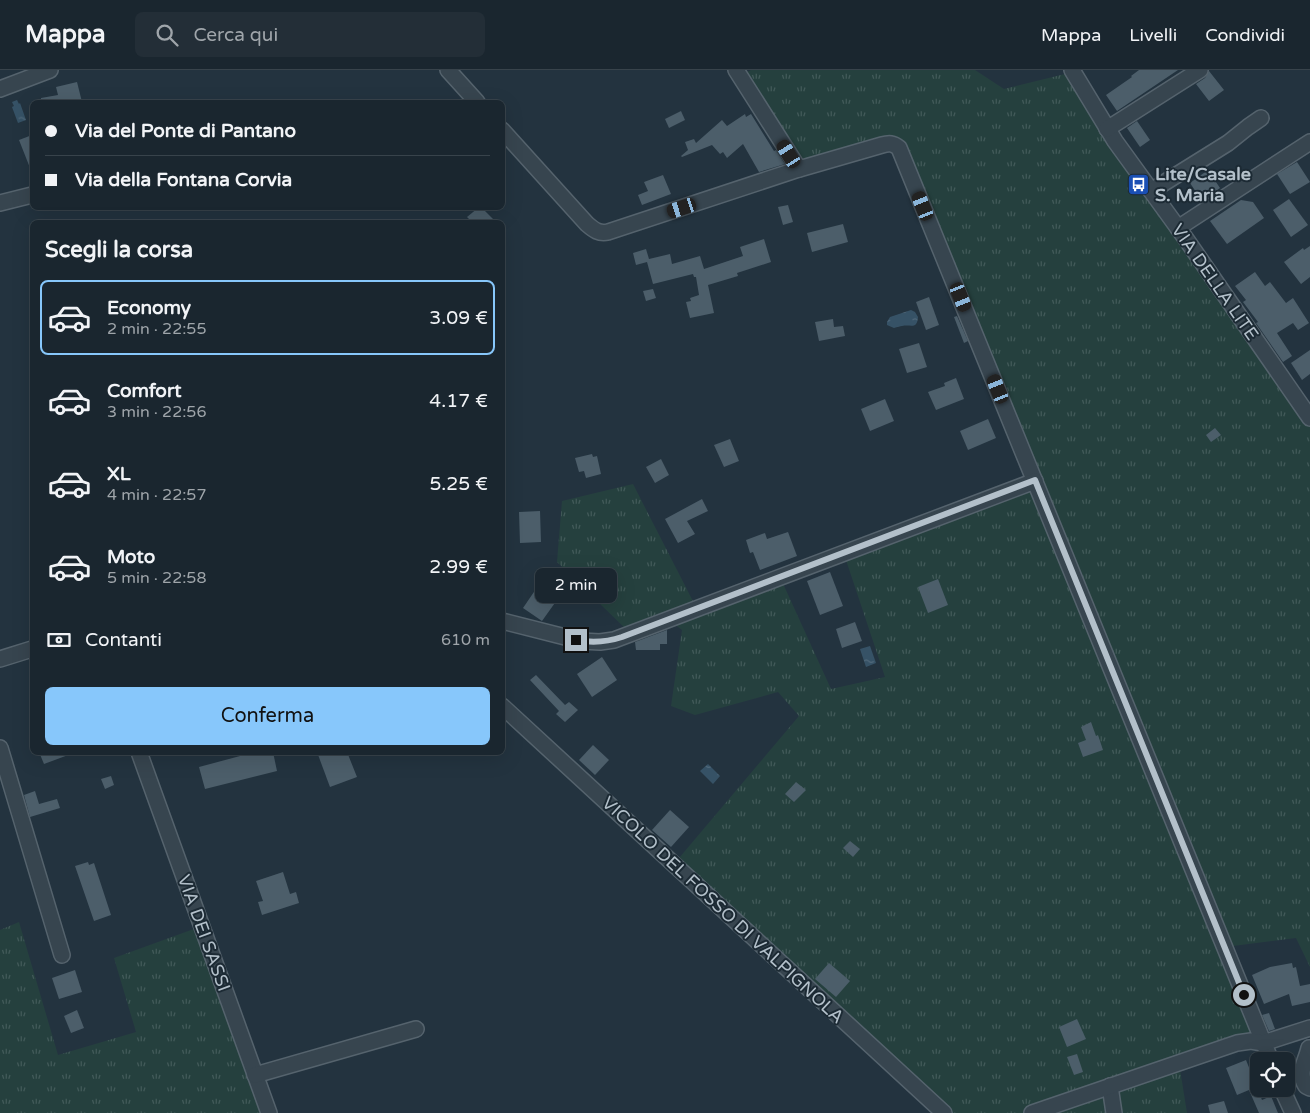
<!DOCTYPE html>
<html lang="it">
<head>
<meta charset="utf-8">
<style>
  body { margin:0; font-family:"Varela Round",sans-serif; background:#232e37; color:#f1f3f6; height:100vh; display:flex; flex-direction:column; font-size:19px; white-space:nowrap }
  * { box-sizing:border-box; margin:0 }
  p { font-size:16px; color:#9fa5aa }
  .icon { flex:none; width:28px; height:28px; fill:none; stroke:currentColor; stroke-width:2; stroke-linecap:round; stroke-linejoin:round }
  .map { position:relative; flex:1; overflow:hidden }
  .side { position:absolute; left:30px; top:150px; width:475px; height:535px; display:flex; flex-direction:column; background:#1a262f; border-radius:8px; box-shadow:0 5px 20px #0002,0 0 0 1px #38434b }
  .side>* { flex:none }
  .hud { position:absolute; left:30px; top:30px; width:475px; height:110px; border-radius:8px; box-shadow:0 5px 20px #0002,0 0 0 1px #38434b; display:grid; align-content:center; height:110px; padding:0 15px; background:#1a262f }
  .tools { position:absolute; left:1250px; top:982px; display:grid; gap:10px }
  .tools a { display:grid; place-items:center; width:45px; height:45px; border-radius:8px; background:#1a262f; box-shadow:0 5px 20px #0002,0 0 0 1px #38434b; font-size:25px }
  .end { position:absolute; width:22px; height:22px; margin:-11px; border:6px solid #b3c0ca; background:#111; box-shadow:0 0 0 2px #111 }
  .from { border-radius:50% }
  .bubble { position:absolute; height:35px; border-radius:8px; background:#1a262f; box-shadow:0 5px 20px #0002,0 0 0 1px #38434b; font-size:16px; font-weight:600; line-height:35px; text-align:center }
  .car { position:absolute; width:15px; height:30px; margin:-15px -8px; border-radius:6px; box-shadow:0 0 4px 1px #0007; background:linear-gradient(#222 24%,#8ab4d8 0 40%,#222 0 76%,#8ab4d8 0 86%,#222 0) }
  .hud b { display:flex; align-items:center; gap:18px; height:48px; font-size:19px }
  .hud b+b { border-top:1px solid #38434b }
  .hud i { width:12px; height:12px; background:#f1f3f6 }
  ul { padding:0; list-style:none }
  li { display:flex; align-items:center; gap:15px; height:75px; margin:0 10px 8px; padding:0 5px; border:2px solid transparent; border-radius:8px }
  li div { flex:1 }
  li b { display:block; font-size:19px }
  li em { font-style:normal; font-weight:600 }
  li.current { border-color:#87c7fb }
  li>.icon { width:45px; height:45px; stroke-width:1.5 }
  h2 { padding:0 15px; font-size:22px; line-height:60px }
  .pay { display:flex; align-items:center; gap:12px; height:55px; padding:0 15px; font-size:19px }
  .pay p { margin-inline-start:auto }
  .button { display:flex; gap:10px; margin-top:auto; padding:10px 15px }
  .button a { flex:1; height:58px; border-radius:8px; background:#87c7fb; color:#111; font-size:20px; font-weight:600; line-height:58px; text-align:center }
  header { display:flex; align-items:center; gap:30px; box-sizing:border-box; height:70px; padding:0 25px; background:#1a262f; border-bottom:1px solid #38434b }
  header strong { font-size:24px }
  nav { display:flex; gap:28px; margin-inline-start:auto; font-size:18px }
  .search { width:350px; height:45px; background:#232e37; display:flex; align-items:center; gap:12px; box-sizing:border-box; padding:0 18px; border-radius:8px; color:#9fa5aa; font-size:19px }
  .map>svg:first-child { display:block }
  .grass { fill:url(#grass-tufts) }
  .water { fill:url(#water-ripples) }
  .building { fill:#4c5e6a }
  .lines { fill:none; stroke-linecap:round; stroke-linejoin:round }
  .minor-casing { stroke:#55636d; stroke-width:18 }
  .minor { stroke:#37454f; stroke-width:15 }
  .route { stroke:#b3c0ca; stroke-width:6 }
  .labels { text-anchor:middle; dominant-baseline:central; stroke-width:4; stroke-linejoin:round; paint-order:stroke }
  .poi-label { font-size:18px; font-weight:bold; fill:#b3c0ca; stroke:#1c2a34; text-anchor:start }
  .street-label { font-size:18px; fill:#b3c0ca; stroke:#1c2a34 }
</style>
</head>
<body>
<header>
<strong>Mappa</strong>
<div class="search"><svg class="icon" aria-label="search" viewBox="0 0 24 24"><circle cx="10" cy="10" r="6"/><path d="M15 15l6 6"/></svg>Cerca qui</div>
<nav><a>Mappa</a><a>Livelli</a><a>Condividi</a></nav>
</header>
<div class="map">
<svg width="1310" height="1043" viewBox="0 0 1310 1043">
  <defs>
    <pattern id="grass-tufts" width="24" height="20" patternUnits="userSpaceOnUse" patternTransform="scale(1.25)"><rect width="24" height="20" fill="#25403e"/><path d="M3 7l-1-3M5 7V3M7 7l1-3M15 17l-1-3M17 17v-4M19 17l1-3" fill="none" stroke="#425a59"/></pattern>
    <pattern id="water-ripples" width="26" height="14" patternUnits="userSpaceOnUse" patternTransform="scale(1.25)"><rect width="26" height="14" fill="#365266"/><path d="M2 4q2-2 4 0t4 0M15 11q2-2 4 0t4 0" fill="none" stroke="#51697b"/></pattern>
  </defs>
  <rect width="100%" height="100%" fill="#23333f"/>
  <g class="grass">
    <polygon points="751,0 975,0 1004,19 1073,2 1310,348 1310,897 1296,868 1225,877 1263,973 1179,993 1187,1043 944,1043 674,794 799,646 778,622 695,645 671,636 682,560 669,550 631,564 557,492 562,431 633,414 697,539 780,507 831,619 885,607 843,481 1035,411 899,78 799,99 740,6"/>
    <polygon points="19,852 58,985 136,962 114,888 202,856 269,1043 0,1043 0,860"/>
  </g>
  <g class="water">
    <polygon points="17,30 19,34 20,33 26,50 18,53 12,37 14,36 12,32"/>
    <path d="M911,240L915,242L918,247C917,260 911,254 902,256C900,256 897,257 894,258L887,255V252L890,247Z"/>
    <polygon points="870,576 876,593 866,597 860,579"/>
    <polygon points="708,694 720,706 713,714 700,701"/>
  </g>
  <g class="building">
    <polygon points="1139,0 1178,0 1117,41 1106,25 1132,7 1131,6"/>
    <polygon points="1209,1 1224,20 1209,31 1196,14 1205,8"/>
    <polygon points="77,12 82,32 41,32 41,28 58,25 56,17"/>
    <polygon points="681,41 685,50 669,58 665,49"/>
    <polygon points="745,44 746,47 751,44 774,81 776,80 785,94 759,102 743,74 727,88 723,82 720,84 712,75 682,87 681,86 688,80 685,72 694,69 696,73 722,50 727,56"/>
    <polygon points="1137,51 1150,70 1140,77 1127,58"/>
    <polygon points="32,65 32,103 19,70"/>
    <polygon points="1297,92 1310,112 1290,124 1277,104"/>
    <polygon points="1208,100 1220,118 1202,131 1190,113"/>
    <polygon points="663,105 671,124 642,135 638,125 648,121 644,112"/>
    <polygon points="1289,129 1308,155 1291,167 1273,140"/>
    <polygon points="1241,130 1253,132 1264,148 1227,174 1210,151"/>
    <polygon points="788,135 793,152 783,155 778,137"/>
    <polygon points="478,138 482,138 496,152 472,152 467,147"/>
    <polygon points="843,154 848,172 812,182 807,163"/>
    <polygon points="764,169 771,192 737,203 738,206 708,215 714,243 690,248 686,232 691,231 690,228 699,225 696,207 694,207 693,204 653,214 647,192 636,195 633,183 646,179 649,189 670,184 672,194 700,186 704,199 743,186 740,177"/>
    <polygon points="1310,176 1310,207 1301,214 1284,192 1303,178 1304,180"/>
    <polygon points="1255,202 1265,216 1270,212 1286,233 1293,228 1309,253 1298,260 1293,253 1277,263 1292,286 1283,292 1256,253 1258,252 1243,232 1246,230 1235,216"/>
    <polygon points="653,219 656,228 646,231 643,221"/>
    <polygon points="929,227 939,255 926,260 916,232"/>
    <polygon points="957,246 968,271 964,273 954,247"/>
    <polygon points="833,249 834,257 843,256 845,266 819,271 815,252"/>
    <polygon points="919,273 927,297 907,303 899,279"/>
    <polygon points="1310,280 1310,304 1302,310 1291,293"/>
    <polygon points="956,308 964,329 936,340 928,322 945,316 944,313"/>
    <polygon points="885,329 894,351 870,361 861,339"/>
    <polygon points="988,349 996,368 968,380 960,361"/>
    <polygon points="1215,358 1221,365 1211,372 1206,365"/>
    <polygon points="730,369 739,391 724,397 714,375"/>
    <polygon points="592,384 593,387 597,386 601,404 586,408 584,401 579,402 575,388"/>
    <polygon points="661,389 669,405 655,413 646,397"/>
    <polygon points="702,429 708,441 687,451 695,464 678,473 665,449"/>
    <polygon points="540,441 541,472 520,473 519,442"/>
    <polygon points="788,462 797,486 760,500 753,482 750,483 746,470 765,463 767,469"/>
    <polygon points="830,502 843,536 820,545 807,511"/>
    <polygon points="938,509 948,535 928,543 918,517"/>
    <polygon points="538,516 557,530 542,551 523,538"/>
    <polygon points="855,552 862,571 842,578 836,559"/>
    <polygon points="667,560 667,574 660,574 660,580 636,580 635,572"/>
    <polygon points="602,587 617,610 592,627 577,604"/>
    <polygon points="536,605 565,635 569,632 578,640 565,652 556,644 559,641 530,610"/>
    <polygon points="1091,652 1096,666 1098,665 1103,680 1083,687 1078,673 1086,670 1081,657"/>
    <polygon points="593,675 609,690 595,705 579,690"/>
    <polygon points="39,682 71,682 71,684 44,694"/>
    <polygon points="255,682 273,682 277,701 205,719 199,697"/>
    <polygon points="317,682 347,682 357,707 330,717"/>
    <polygon points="111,706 114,715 105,719 101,709"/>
    <polygon points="796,712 806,720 794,732 785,724"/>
    <polygon points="35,721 39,734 57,729 60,738 30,747 24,725"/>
    <polygon points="670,740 689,757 671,777 652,760"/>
    <polygon points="850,771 860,779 853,787 843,778"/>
    <polygon points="88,792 89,795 94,793 111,845 94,851 75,796"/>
    <polygon points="283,802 290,824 296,822 299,833 262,845 258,832 263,831 256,811"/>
    <polygon points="829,893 850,911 836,927 815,909"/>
    <polygon points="1292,893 1293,898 1296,897 1300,916 1310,914 1310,932 1292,936 1289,924 1264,934 1252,905 1270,897"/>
    <polygon points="75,900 82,922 59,929 52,908"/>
    <polygon points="77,940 84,958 71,963 64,946"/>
    <polygon points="1269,943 1275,959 1269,961 1262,945"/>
    <polygon points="1077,949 1086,969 1067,977 1059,957"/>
    <polygon points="1077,984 1083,1002 1074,1005 1067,987"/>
    <polygon points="1246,990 1262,1030 1271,1026 1278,1043 1259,1043 1249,1020 1237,1025 1226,998"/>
    <polygon points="1224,1031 1228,1043 1210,1043 1208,1035"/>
  </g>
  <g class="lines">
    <defs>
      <g id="minor">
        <polyline points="448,0 477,32"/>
        <polyline points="736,0 799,99"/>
        <polyline points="1072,0 1115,71 1186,169 1310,348"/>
        <polyline points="0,19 50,0"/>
        <polyline points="1107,59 1200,0"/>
        <path d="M502,60L587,154C594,160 599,164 608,162L799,99L882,75C889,73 893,73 899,78L1271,991"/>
        <polyline points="1151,121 1228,73 1248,57 1261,48"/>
        <polyline points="0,133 32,125"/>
        <polyline points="1178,158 1310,72"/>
        <polyline points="502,551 581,571 600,572 614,570 1035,411"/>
        <polyline points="0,589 32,579"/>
        <polyline points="502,636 944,1043"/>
        <polyline points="0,678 62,885"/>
        <polyline points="139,682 269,1043"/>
        <path d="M1309,978C1306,992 1297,1002 1306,1016L1310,1018"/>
        <polyline points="255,1005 416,959"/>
        <polyline points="1110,1016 1114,1043"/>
        <polyline points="1282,1019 1293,1043"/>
        <polyline points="1032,1043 1237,973 1251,971 1263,973 1310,958"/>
      </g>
    </defs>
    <use href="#minor" class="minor-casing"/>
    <use href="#minor" class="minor"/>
  </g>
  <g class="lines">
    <path class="route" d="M576,570C592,573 607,572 622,567L1035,410L1244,925"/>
  </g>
  <defs>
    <symbol id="bus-square" viewBox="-11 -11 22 22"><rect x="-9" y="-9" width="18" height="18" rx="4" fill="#1a4fb4" stroke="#1c2a34"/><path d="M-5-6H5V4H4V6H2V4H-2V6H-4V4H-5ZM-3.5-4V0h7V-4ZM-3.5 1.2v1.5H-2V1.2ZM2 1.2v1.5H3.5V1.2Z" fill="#fff"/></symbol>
  </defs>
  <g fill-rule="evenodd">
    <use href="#bus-square" x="1126" y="102" width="25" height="25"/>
  </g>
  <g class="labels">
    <g class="poi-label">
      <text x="1155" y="104">Lite/Casale<tspan x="1155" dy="21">S. Maria</tspan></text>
    </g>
    <g class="street-label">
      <text transform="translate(1215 212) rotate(55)">VIA DELLA LITE</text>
      <text transform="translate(723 840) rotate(43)">VICOLO DEL FOSSO DI VALPIGNOLA</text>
      <text transform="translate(204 863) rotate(70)">VIA DEI SASSI</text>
    </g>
  </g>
</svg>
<div class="tools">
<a><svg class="icon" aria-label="locate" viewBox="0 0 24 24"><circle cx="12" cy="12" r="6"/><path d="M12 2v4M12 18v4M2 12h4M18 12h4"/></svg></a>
</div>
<i class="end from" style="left:1244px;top:925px"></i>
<i class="end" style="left:576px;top:570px"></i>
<div class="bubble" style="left:535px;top:498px;width:82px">2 min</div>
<i class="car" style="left:789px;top:84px;rotate:328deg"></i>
<i class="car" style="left:923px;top:136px;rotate:338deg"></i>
<i class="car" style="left:682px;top:138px;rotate:252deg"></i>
<i class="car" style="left:961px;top:227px;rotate:158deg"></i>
<i class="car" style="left:998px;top:319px;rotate:338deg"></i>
<div class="hud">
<b><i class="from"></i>Via del Ponte di Pantano</b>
<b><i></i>Via della Fontana Corvia</b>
</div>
<section class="side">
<h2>Scegli la corsa</h2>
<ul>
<li class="current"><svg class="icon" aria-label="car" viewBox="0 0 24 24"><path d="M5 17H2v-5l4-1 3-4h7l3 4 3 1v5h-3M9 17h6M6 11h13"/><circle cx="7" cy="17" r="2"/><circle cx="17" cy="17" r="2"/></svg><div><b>Economy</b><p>2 min · 22:55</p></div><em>3.09 €</em></li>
<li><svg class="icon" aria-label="car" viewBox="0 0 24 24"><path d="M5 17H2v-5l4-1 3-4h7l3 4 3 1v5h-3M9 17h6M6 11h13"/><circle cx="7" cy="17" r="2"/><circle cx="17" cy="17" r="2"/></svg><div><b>Comfort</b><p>3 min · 22:56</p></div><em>4.17 €</em></li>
<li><svg class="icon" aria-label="car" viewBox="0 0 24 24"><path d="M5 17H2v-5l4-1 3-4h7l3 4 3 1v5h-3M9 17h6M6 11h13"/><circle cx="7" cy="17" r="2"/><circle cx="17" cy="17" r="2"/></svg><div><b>XL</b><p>4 min · 22:57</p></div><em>5.25 €</em></li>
<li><svg class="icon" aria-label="car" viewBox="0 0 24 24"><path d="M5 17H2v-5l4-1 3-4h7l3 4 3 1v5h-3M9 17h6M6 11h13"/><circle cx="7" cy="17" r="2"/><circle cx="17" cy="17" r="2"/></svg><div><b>Moto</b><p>5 min · 22:58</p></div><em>2.99 €</em></li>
</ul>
<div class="pay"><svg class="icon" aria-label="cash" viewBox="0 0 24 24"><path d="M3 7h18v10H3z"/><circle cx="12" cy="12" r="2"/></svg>Contanti<p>610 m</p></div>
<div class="button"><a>Conferma</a></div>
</section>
</div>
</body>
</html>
